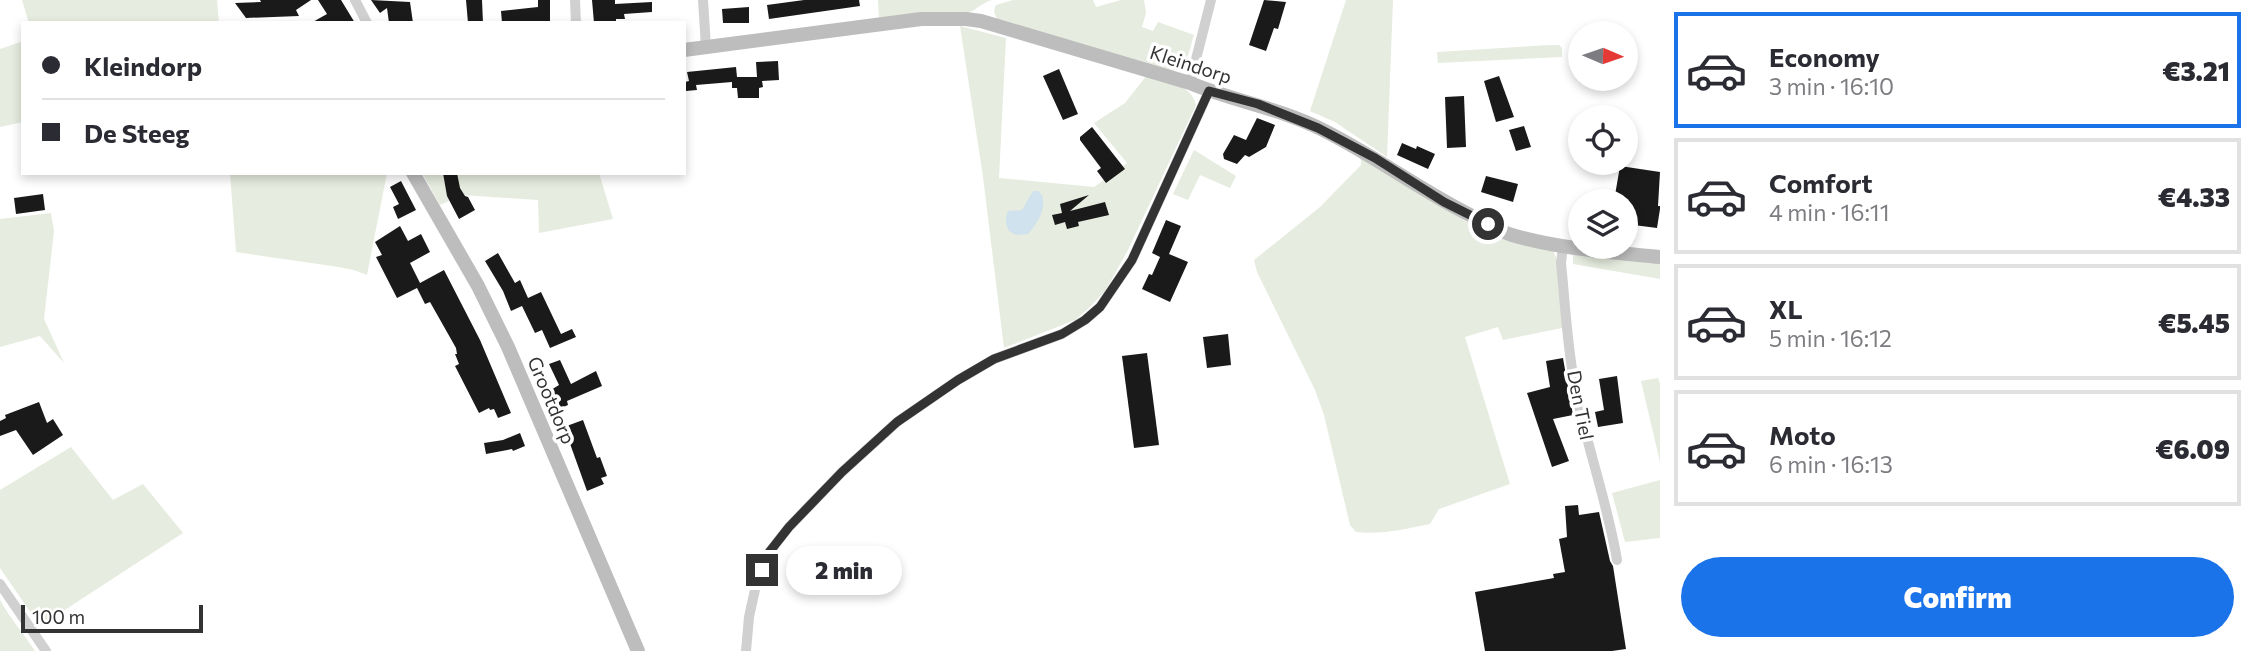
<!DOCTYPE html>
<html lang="en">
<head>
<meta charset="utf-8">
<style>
  body { margin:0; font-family:Commissioner,sans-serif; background:#f2f2f3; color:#2b2b33; height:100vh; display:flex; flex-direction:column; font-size:26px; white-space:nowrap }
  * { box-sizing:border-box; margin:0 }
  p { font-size:23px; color:#7c7c81 }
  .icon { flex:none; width:38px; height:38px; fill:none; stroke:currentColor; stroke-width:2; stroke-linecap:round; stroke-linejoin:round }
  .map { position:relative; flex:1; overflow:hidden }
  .details { display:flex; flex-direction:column; background:#fff; width:595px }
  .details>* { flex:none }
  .banner { position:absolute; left:21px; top:21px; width:665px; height:154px; border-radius:0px; box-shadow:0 4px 10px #0003; display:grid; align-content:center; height:154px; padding:0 21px; background:#fff }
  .needle { width:46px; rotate:92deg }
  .tools { position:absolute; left:1568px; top:21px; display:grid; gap:14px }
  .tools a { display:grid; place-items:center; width:70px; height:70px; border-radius:50%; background:#fff; box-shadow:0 4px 10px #0003; font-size:35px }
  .scale { position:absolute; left:21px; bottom:18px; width:182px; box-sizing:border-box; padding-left:7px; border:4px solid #333; border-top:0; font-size:19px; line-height:24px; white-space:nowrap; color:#333; -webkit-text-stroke:5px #fff; paint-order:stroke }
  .end { position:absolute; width:32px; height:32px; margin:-16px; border:9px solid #333; background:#fff; box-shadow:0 0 0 4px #fff }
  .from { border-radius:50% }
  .bubble { position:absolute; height:49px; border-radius:24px; background:#fff; box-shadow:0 4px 10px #0003; font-size:23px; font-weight:800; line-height:49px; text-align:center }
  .banner b { display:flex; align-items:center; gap:24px; height:66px; font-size:26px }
  .banner b+b { border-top:2px solid #e1e1e2 }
  .banner i { width:18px; height:18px; background:#2b2b33 }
  ul { padding:12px 0 0; list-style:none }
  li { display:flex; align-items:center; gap:21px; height:116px; margin:0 14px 10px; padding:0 7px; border:4px solid #e1e1e2; border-radius:0px }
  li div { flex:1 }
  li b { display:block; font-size:26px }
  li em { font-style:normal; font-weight:800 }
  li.selected { border-color:#1a73e8 }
  li>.icon { width:63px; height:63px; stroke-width:1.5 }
  .button { display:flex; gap:14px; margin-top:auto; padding:14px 21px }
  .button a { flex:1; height:80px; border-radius:42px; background:#1a73e8; color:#fff; font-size:28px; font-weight:800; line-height:80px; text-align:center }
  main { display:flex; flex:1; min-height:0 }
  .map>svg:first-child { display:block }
  .green { fill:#e6ecdf }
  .water { fill:#cfe2ee }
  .building { fill:#1a1a1a }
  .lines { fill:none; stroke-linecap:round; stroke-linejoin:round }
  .street { stroke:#d0d0d0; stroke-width:10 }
  .secondary { stroke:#bdbdbd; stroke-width:14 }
  .route { stroke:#333; stroke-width:9 }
  .labels { text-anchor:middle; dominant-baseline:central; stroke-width:7; stroke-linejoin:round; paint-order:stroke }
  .street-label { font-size:19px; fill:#333; stroke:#fff }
</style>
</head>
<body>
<main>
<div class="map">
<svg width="1660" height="651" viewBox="0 0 1660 651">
  <rect width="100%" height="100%" fill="#fff"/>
  <g class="green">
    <polygon points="22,0 217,0 219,23 29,23"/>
    <path d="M878,0H992C981,3 977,10 967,13L879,18Z"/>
    <path d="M1013,0H1093L1096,7L1121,0H1144L1146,13L1142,27L1153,31L1158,22L1194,35C1189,49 1188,70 1171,71L998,20C994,14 993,11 996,5Z"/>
    <polygon points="1346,0 1393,0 1387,157 1335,122 1310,111"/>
    <path d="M960,26L1006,38L999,178L1094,187L1127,163L1094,123L1125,103L1147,75C1164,81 1192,84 1196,105L1127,252L1105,291L1089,308L1075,320L1004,348L983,177Z"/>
    <polygon points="23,41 23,122 0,127 0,49"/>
    <polygon points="1550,45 1559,45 1562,48 1562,57 1438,63 1437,52"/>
    <polygon points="1194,150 1236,176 1230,188 1200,175 1188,200 1173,194"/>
    <path d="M1357,154L1465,221L1495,233L1552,248L1558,262L1567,327L1503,340L1498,327L1465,337L1510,484L1439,509L1430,524C1406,529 1381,535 1356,532L1350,525L1324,415L1315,390L1257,272L1254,260L1320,207L1361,165V160Z"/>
    <polygon points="230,173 387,173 367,275 354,270 332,266 236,252"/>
    <polygon points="422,173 599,173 613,219 539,233 538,200 462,195 440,205"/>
    <polygon points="51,213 54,231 44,319 64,363 40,336 0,347 0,219"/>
    <polygon points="1579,253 1660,264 1660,279 1573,264 1573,255"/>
    <polygon points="1658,378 1660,384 1660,462 1641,381"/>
    <polygon points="71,447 113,500 143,484 183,533 40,626 0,568 0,490"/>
    <polygon points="1660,480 1660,538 1625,542 1612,493"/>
    <path d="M0,600C10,618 24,634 35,651H0Z"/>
  </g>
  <path class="water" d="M1033,191H1038L1042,195C1047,209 1037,224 1028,234L1016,235L1009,231L1006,224V217L1008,211L1022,210Z"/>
  <g class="building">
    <polygon points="260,0 311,0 296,10 299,16 246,18 235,3 261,2"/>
    <polygon points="318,0 341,0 355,23 311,23 327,14"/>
    <polygon points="371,0 410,2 413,23 389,23 387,8 380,13"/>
    <polygon points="466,0 482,0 483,23 468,23"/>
    <polygon points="538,0 550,0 550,23 502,23 501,11 538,7"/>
    <polygon points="592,0 615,0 615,4 652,2 652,12 624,14 625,19 616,19 616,23 594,23"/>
    <polygon points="804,0 859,0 860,6 769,19 767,5"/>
    <polygon points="1264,0 1286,2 1278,29 1274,28 1266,51 1249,45"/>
    <polygon points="749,7 749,23 723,23 722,9"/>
    <polygon points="778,61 779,80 762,81 763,87 759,88 759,98 738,98 737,88 732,88 732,82 696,85 697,90 686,91 685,82 689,81 687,72 736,67 737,77 757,77 756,62"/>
    <polygon points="1059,69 1078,114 1063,120 1043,76"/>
    <polygon points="1499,76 1514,117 1496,122 1484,81"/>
    <polygon points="1464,96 1466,147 1447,148 1445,97"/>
    <polygon points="1257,118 1275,125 1266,147 1249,157 1245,155 1237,164 1224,159 1223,154 1234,135 1246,140"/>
    <polygon points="1524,126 1531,147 1516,151 1509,130"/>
    <polygon points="1092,127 1125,169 1106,183 1097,171 1101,168 1080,140 1080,137"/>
    <polygon points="1402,143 1416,149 1417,146 1435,154 1428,169 1397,155"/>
    <polygon points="1620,166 1660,172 1658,206 1660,206 1660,209 1657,228 1626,224 1626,201 1614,201"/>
    <polygon points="443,173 457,173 460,188 465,196 468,197 475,210 459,219 447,196"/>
    <polygon points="1486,176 1518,184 1513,202 1481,192"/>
    <polygon points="401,181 416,210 398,219 393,207 399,204 390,187"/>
    <polygon points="43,194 45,210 16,214 14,198"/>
    <polygon points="1089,195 1070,211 1105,202 1109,215 1078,222 1079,226 1067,229 1065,222 1055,225 1052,215 1062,213 1060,204"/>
    <polygon points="1166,220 1181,226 1169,254 1188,262 1170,302 1142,289 1149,274 1152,275 1160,257 1152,253"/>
    <polygon points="400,226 408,241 421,234 430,252 410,263 420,283 444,270 480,340 511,413 498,418 494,409 490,410 489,408 479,413 455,366 459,364 455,354 457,354 456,348 430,302 425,304 417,288 397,298 376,257 382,255 375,242"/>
    <polygon points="498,253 515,283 520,280 528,298 541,292 561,334 572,329 576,337 550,348 542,330 535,333 522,306 511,311 503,291 485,261"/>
    <polygon points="1228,334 1231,365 1207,368 1203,337"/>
    <polygon points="1147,353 1159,445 1134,448 1122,356"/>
    <polygon points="1563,358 1573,415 1553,419 1569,461 1552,467 1527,393 1550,387 1546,361"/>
    <polygon points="560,360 571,384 596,371 602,386 567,401 568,405 554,411 546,393 559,385 549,364"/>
    <polygon points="1617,376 1623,423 1598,427 1595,412 1604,410 1599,379"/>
    <polygon points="39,402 47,423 53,419 63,435 33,455 16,430 0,436 0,421 6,418 5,415"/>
    <polygon points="583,420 597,458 600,457 607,476 601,478 604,484 587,491 564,427"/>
    <polygon points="520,433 525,446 513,451 512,449 486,454 484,443 503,440"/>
    <polygon points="1578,505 1579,515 1599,512 1610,561 1613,566 1626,649 1612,651 1485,651 1475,592 1554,578 1553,574 1565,572 1559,539 1567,537 1565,506"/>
  </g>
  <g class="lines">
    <g class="street">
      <polyline points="355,0 367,23"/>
      <polyline points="575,0 576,23"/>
      <polyline points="703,0 706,47"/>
      <polyline points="1190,83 1211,0"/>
      <path d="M1563,246L1561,263C1565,302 1567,343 1574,381C1585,442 1607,500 1617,560"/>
      <polyline points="0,584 46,651"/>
      <polyline points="746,651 749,617 756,585 767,555 789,527 842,472 897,422 958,380 994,359 1062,334 1085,320 1100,307 1132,260 1209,91"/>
    </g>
    <g class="secondary">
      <path d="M684,50L921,19H966L981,21L1190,83C1233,101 1279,108 1321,129C1374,155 1421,191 1474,217C1486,223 1499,231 1512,235C1560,249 1611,252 1660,257"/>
      <polyline points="413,173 478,286 508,347 638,651"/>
    </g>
  </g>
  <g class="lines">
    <polyline class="route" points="762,570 767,555 789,527 842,472 897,422 958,380 994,359 1062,334 1085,320 1100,307 1132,260 1209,91 1258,104 1318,128 1375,158 1444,202 1488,224"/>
  </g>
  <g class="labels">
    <g class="street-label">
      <text transform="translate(1191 64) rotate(18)">Kleindorp</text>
      <text transform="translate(552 400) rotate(67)">Grootdorp</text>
      <text transform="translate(1581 405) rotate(79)">Den Tiel</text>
    </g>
  </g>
</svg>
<div class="tools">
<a><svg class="needle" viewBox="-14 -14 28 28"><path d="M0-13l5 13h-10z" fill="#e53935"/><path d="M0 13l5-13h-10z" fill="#7c7c81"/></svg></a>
<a><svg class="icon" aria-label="locate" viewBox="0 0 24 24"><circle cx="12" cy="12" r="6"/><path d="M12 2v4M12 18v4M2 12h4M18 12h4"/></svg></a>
<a><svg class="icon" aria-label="layers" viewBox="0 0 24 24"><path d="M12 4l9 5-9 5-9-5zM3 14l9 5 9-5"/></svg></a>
</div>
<div class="scale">100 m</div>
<i class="end from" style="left:1488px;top:224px"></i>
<i class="end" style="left:762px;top:570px"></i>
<div class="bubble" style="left:786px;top:546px;width:116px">2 min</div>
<div class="banner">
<b><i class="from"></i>Kleindorp</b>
<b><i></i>De Steeg</b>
</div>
</div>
<section class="details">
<ul>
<li class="selected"><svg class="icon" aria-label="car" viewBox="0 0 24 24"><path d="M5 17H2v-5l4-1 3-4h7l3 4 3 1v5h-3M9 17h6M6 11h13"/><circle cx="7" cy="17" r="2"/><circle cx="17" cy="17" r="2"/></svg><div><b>Economy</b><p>3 min · 16:10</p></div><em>€3.21</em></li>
<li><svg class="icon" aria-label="car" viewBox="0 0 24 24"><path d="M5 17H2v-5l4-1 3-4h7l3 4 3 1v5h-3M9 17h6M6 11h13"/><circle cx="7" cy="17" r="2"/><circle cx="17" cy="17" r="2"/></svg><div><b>Comfort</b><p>4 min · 16:11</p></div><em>€4.33</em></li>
<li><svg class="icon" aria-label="car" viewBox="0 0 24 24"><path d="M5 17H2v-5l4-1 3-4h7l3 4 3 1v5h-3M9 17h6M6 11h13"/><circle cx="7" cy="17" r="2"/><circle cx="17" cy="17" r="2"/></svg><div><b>XL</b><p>5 min · 16:12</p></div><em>€5.45</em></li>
<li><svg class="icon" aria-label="car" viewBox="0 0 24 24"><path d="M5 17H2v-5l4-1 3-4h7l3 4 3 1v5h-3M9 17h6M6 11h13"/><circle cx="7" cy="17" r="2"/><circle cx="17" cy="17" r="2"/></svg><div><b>Moto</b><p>6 min · 16:13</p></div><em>€6.09</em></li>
</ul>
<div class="button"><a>Confirm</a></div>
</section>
</main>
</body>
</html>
